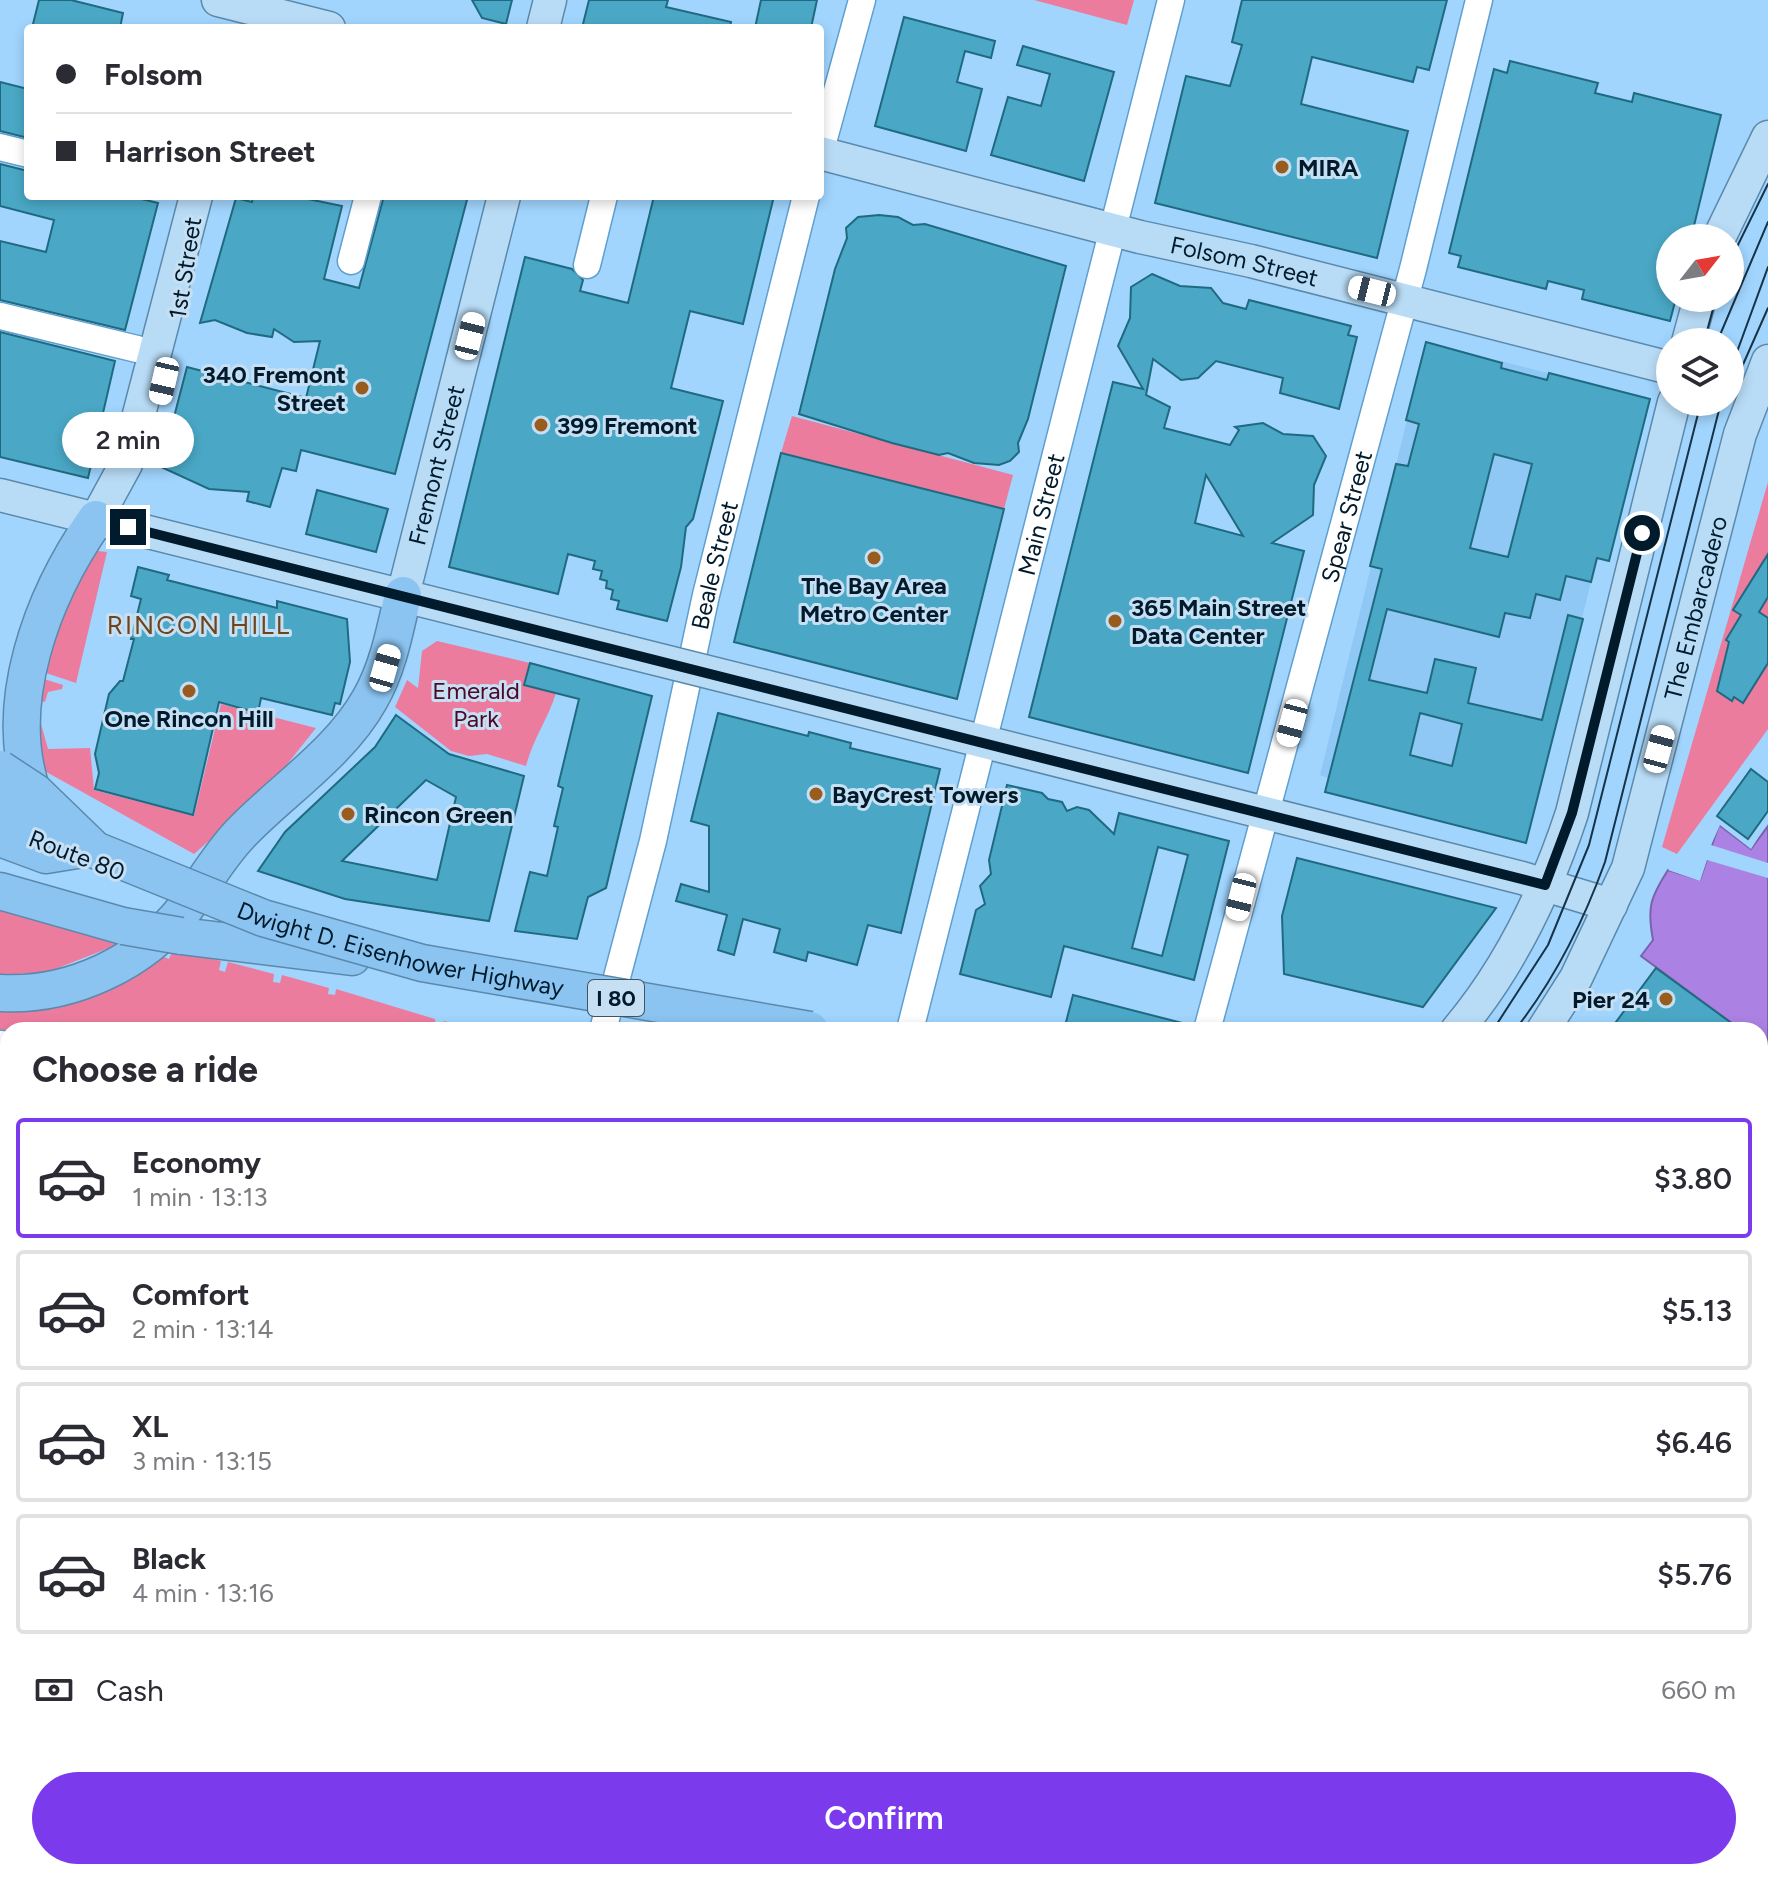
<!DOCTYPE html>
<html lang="en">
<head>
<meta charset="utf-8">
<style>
  body { margin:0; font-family:Figtree,sans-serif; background:#f7f7f7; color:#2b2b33; height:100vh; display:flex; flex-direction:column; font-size:30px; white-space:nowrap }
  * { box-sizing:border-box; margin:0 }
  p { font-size:26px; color:#7c7c81 }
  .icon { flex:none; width:44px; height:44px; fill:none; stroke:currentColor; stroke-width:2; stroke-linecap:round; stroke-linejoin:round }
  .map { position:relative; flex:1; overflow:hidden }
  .details { position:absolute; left:0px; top:1022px; width:1768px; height:858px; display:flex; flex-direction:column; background:#fff; border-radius:24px 24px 0 0; box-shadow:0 4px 12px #0003 }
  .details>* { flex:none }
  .top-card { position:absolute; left:24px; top:24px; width:800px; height:176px; border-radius:8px; box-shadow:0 4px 12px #0003; display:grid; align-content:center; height:176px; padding:0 32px; background:#fff }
  .needle { width:52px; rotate:59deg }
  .fabs { position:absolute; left:1656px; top:224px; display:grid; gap:16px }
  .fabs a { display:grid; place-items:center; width:88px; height:88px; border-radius:50%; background:#fff; box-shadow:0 4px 12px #0003; font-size:40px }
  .end { position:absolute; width:36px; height:36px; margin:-18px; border:10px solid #011b2d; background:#fff; box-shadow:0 0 0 4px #fff }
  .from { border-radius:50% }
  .bubble { position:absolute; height:56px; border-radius:28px; background:#fff; box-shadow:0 4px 12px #0003; font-size:26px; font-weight:600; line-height:56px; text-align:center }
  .car { position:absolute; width:24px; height:48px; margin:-24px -12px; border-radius:10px; box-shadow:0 0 6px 2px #0007; background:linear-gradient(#fff 24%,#345 0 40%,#fff 0 76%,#345 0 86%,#fff 0) }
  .top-card b { display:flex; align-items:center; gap:28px; height:76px; font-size:30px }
  .top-card b+b { border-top:2px solid #e1e1e2 }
  .top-card i { width:20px; height:20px; background:#2b2b33 }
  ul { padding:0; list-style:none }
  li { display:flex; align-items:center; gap:24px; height:120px; margin:0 16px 12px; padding:0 16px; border:4px solid #e1e1e2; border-radius:8px }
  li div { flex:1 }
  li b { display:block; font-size:30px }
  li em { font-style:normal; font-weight:600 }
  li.on { border-color:#7c3aed }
  li>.icon { width:72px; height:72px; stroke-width:1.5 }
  h2 { padding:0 32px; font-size:36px; line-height:96px }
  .pay { display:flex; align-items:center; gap:20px; height:88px; padding:0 32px; font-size:30px }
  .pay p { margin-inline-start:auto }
  .primary-button { display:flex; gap:16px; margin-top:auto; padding:16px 32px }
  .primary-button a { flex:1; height:92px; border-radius:48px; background:#7c3aed; color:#fff; font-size:32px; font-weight:600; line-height:92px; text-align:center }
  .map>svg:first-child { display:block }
  .built { fill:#90c8f5 }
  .green { fill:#ec7c9e }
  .water { fill:#ab82e3; stroke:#7863ac; stroke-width:2 }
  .pier { fill:#a1d5fe }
  .building { fill:#4aa8c6; stroke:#206a80; stroke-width:2; fill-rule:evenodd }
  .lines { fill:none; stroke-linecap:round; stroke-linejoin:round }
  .minor-casing { stroke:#5e9fcf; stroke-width:29 }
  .major-casing { stroke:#5b89ac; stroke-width:35 }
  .highway-casing { stroke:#5b89ac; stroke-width:39 }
  .minor { stroke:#fff; stroke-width:26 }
  .major { stroke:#b9dcf6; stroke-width:32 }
  .highway { stroke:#8bc4f0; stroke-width:36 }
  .tram { stroke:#163348; stroke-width:2 }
  .major-bridge-casing { stroke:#5b89ac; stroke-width:35; stroke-linecap:butt }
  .highway-bridge-casing { stroke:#5b89ac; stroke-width:39; stroke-linecap:butt }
  .major-bridge { stroke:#b9dcf6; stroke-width:32 }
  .highway-bridge { stroke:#8bc4f0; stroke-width:36 }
  .route { stroke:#011b2d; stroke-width:10 }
  .poi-dot { fill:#985c1e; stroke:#c6dff3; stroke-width:3 }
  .labels { text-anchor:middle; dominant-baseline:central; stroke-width:6; stroke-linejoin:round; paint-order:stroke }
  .shield { fill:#c6dff3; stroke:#3c5668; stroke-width:2 }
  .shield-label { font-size:22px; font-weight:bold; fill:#011b2d }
  .poi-label { font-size:24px; font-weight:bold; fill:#011b2d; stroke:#c6dff3; text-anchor:start }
  .street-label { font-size:24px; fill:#011b2d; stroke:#c6dff3 }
  .park-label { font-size:24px; fill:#4e0725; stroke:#c6dff3 }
  .neighbourhood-label { font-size:26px; letter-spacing:2px; fill:#6e441a; stroke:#c6dff3 }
</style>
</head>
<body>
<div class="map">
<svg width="1768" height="1879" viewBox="0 0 1768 1879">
  <rect width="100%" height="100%" fill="#a1d5fe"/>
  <polygon class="built" points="1426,342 1650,399 1609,561 1597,558 1526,843 1325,792 1328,778 1320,775"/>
  <g class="green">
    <polygon points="1034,0 1134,0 1127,25"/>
    <polygon points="792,416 1013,475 1004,509 781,453"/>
    <polygon points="1768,482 1768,729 1677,854 1662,847"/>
    <polygon points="98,551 107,552 76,683 46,673 44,679 63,685 62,689 48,692 45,702 40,701 38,713 48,749 90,748 94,790 194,816 221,704 316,728 265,792 194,854 32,764 28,659 84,559"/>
    <path d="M437,641L530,663L525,685L556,693C548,719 533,739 526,766L487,754L469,756L451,751L395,707L407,680L418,688L422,651Z"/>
    <polygon points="0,906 121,938 119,944 48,972 0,975"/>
    <polygon points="166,948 164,957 169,959 173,950 221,961 219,970 225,972 228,962 274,974 273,982 280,983 282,975 329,988 328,994 335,995 336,989 435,1019 436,1026 445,1021 461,1027 0,1030 0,1007"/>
    <polygon points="262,1872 402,1872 392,1879 249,1879"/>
  </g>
  <g class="water">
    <path d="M1719,825L1751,849L1768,826V1275L1760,1268V1030H1741L1641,956L1653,940C1647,908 1650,898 1668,870L1700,880Z"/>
    <polygon points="1760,1489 1768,1496 1768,1879 1381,1879 1376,1872 1760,1872"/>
    <polygon points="402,1872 738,1872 743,1879 392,1879"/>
  </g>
  <polygon class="pier" points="1718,822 1750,843 1768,822 1751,849 1720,825 1711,845 1768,863 1768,878 1707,860 1700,881 1668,870 1671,867 1698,876"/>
  <g class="building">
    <polygon points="39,0 71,0 123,13 120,28 32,28"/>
    <polygon points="472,0 512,0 506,24 482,18"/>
    <polygon points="589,0 668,0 666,7 731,22 730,28 582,28"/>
    <polygon points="761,0 817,0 811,28 755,28"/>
    <polygon points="1242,0 1447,0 1429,70 1417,67 1413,82 1312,57 1301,104 1408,131 1377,258 1155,203 1186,76 1230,86 1242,45 1232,42"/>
    <polygon points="904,17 995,41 991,58 965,51 957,82 982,89 966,151 875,126"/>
    <polygon points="1023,46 1114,72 1084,181 991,155 1008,97 1041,106 1050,74 1017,65"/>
    <polygon points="1510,61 1598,83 1595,93 1632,102 1634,93 1721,115 1691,238 1670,238 1670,298 1676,298 1670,321 1582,299 1584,290 1548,281 1546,289 1458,267 1461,256 1449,253 1494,69 1507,73"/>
    <polygon points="0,82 28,89 28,138 0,131"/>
    <polygon points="0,164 28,171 28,196 129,196 158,203 125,330 0,300 0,241 46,252 54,220 0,206"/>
    <polygon points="253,196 309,196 308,199 342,206 324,279 359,288 384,196 468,196 395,474 301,450 296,471 282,468 270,507 247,501 249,492 209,489 161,467 187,367 306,398 320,341 294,342 274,329 272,337 247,333 215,320 200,323 236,198 252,202"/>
    <polygon points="654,196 774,196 743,324 690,311 671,388 723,401 693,519 686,527 681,567 667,621 617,609 619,601 611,599 613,590 606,588 607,581 600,579 602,571 593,569 595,561 568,554 558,594 449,567 525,257 572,269 583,280 580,291 628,303"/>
    <polygon points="879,215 898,217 913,225 925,224 1066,266 1028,419 1018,443 1019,452 1010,461 999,465 974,463 948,453 939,455 892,443 799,414 835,269 847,238 846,228 858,217"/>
    <path d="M1152,274L1180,286L1211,288L1223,303L1246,309L1249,300L1351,326L1348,335L1357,337L1339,409L1280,393L1283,378L1216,361L1198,378L1181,380L1153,359L1146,395L1170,407L1164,428L1230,445L1239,430L1235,427L1263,423L1283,434L1313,436L1326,456L1314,485L1313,515L1272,543L1304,551L1248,773L1029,717L1113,382L1143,389L1118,346L1130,318L1131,287ZM1206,475L1243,536L1195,523Z"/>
    <polygon points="0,332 115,361 88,478 0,457"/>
    <path d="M1426,342L1502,363L1501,368L1547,380L1549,373L1650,399L1609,561L1597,558L1591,582L1566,576L1560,600L1536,594L1530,618L1505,613L1499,637L1387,609L1369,680L1427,693L1435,659L1476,668L1468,703L1542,720L1568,615L1583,619L1526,843L1325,792L1382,569L1370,566L1393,476L1396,464L1408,466L1419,424L1406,420ZM1494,454L1532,464L1508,557L1470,548ZM1420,713L1462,724L1452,766L1410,755Z"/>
    <polygon points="781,453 1004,509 957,699 734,642"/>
    <polygon points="317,490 388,509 376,552 306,534"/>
    <polygon points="1768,554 1768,597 1759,612 1768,618 1768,663 1743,703 1734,697 1732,701 1717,691 1729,642 1726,640 1741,615 1733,610"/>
    <polygon points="138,567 169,575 167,580 277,608 277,601 347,619 350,662 340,704 335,703 332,715 261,698 258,713 219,702 193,815 95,789 99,773 95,754 109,694 120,681 123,681 134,639 131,639 141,599 131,596"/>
    <polygon points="530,663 652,696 606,888 588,897 577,939 515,931 530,872 547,876 558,827 554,826 563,788 558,786 579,699 524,685"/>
    <polygon points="718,713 808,736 809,732 851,743 850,748 940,769 901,933 868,925 857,965 808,952 806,961 774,952 780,929 743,919 734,955 718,950 727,915 676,901 681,884 709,892 709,826 691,821"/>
    <path d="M396,715L449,754L524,776L489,921L345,899L258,871L285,832L375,747ZM426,780L456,797L437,880L342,861Z"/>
    <polygon points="1751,769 1768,782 1768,811 1748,839 1717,816"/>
    <path d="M1007,785L1042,793L1048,799L1062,802L1067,811L1077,807L1089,810L1114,834L1119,813L1229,841L1194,980L1064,946L1051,997L960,974L976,910L985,904L980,886L991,874L989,860ZM1158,847L1188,855L1162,956L1132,948Z"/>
    <polygon points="1297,858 1496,908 1423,1007 1284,974 1282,916"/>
    <polygon points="1656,968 1741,1030 1610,1030"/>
    <polygon points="1073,995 1190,1025 1189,1030 1064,1030"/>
  </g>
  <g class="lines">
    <defs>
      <g id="minor">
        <polyline points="0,147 28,154"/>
        <polyline points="820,153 862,0"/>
        <polyline points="351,261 368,196"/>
        <polyline points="587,265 604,196"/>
        <polyline points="0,316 137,349"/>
        <path id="s1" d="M603,1030L653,841L706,595L806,196"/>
        <path id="s2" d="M910,1030L1171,0"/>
        <path id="s3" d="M1207,1030L1413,269L1479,0"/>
        <polyline points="0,1044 8,1045"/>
        <polyline points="0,1090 8,1087"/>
        <polyline points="0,1587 8,1589"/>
      </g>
      <g id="major">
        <polyline points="218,0 329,28"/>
        <polyline points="543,28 550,0"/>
        <path id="s4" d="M820,153L1140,237L1251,261L1670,368"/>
        <polyline points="1719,238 1768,137"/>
        <polyline points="1688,342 1700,298"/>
        <polyline points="0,495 624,651"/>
        <polyline points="96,519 126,464 196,196"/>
        <path id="s5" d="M403,595L504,196"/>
        <polyline points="764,686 1522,878 1611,905"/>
        <path d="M1457,1030C1511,966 1546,892 1572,813L1674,402"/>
        <path id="s6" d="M1543,1030L1576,978L1628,868L1740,434L1768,361"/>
        <polyline points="43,1879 57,1872"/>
        <polyline points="201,1879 214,1872"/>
      </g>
      <g id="highway">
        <path d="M34,797C0,706 42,596 96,519"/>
        <polyline points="0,891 123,926"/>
        <polyline points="181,936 352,957"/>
        <path d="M0,993C70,997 143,963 186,907C204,883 219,856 240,834C282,790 340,753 370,699C388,668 395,630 403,595"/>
        <polyline points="1760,1187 1768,1188"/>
      </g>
    </defs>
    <use href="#minor" class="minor-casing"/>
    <use href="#major" class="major-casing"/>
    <use href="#highway" class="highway-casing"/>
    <use href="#minor" class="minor"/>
    <use href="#major" class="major"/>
    <use href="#highway" class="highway"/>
    <g class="tram">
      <polyline points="1730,261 1768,184"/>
      <polyline points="1704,342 1716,298"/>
      <polyline points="1717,342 1768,222"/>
      <polyline points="1730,371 1768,267"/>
      <polyline points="1730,394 1768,308"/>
      <polyline points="1493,1030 1548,945 1589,845 1701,402"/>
      <path d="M1515,1030C1555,979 1583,923 1605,862L1721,402"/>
      <polyline points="101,1879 115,1872"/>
      <polyline points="146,1879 159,1872"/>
    </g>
    <defs>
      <polyline id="major-bridge" points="624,651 764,686"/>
      <g id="highway-bridge">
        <path id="s7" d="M0,769L35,792L95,850L263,918L422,963L810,1030"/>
        <polyline points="0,805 70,839"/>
        <polyline points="0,838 46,855 89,848"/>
        <polyline points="123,926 181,936"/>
      </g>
    </defs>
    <use href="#major-bridge" class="major-bridge-casing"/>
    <use href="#highway-bridge" class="highway-bridge-casing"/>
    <use href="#major-bridge" class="major-bridge"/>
    <use href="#highway-bridge" class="highway-bridge"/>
  </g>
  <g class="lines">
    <polyline class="route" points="128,527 1545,885 1572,813 1642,533"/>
  </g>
  <g class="poi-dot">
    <circle cx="1282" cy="167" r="8"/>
    <circle cx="362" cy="388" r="8"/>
    <circle cx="541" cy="425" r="8"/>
    <circle cx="874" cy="558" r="8"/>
    <circle cx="1115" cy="621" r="8"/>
    <circle cx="189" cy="691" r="8"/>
    <circle cx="816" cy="794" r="8"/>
    <circle cx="348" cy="814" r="8"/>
    <circle cx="1666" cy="999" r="8"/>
  </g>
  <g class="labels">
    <rect class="shield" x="588" y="980" width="56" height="36" rx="6"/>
    <g class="shield-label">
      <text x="616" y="998">I 80</text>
    </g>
    <g class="poi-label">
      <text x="1298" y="167">MIRA</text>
      <text x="346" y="374" text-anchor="end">340 Fremont<tspan x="346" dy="28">Street</tspan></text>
      <text x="557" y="425">399 Fremont</text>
      <text x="874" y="585" text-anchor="middle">The Bay Area<tspan x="874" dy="28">Metro Center</tspan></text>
      <text x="1131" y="607">365 Main Street<tspan x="1131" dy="28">Data Center</tspan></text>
      <text x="189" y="718" text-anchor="middle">One Rincon Hill</text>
      <text x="832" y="794">BayCrest Towers</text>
      <text x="364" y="814">Rincon Green</text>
      <text x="1650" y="999" text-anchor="end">Pier 24</text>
    </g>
    <g class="street-label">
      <text stroke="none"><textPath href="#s4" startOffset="438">Folsom Street</textPath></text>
      <text transform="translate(185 268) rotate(-81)">1st Street</text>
      <text stroke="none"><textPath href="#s5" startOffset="134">Fremont Street</textPath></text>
      <text stroke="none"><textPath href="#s2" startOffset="532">Main Street</textPath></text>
      <text stroke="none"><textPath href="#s3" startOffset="532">Spear Street</textPath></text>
      <text stroke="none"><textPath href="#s1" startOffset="478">Beale Street</textPath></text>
      <text stroke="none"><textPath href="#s6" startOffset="452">The Embarcadero</textPath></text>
      <text transform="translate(77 855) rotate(21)">Route 80</text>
      <text stroke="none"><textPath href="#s7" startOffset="448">Dwight D. Eisenhower Highway</textPath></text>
    </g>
    <g class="park-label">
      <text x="476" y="690">Emerald<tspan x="476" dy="28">Park</tspan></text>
    </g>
    <g class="neighbourhood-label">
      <text x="199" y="625">RINCON HILL</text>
    </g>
  </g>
</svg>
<div class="fabs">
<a><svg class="needle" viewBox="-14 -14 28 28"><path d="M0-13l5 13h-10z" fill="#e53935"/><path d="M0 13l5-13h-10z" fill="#7c7c81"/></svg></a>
<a><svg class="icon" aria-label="layers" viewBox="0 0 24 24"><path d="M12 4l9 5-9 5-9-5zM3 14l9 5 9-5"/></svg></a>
</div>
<i class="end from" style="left:1642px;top:533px"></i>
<i class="end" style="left:128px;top:527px"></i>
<div class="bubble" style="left:62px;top:412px;width:132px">2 min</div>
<i class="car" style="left:1372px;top:291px;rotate:284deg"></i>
<i class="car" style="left:470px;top:336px;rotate:14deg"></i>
<i class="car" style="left:164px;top:381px;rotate:193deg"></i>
<i class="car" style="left:385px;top:668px;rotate:16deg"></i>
<i class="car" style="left:1292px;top:723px;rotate:195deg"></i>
<i class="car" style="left:1659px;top:749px;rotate:15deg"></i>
<i class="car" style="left:1241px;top:897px;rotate:194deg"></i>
<div class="top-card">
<b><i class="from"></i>Folsom</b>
<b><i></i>Harrison Street</b>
</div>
<section class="details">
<h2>Choose a ride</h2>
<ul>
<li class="on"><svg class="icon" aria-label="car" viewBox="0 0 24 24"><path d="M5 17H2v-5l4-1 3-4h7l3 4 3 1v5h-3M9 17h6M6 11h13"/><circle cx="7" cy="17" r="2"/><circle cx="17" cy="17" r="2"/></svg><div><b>Economy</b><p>1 min · 13:13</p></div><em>$3.80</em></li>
<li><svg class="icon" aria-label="car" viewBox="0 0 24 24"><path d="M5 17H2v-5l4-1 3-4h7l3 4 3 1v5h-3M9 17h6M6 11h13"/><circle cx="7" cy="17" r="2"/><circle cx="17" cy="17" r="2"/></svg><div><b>Comfort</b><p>2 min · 13:14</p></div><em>$5.13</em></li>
<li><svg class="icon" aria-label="car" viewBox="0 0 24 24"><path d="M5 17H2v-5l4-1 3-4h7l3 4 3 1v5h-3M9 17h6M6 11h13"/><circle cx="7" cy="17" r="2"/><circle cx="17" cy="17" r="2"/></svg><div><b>XL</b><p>3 min · 13:15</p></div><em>$6.46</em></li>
<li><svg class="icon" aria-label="car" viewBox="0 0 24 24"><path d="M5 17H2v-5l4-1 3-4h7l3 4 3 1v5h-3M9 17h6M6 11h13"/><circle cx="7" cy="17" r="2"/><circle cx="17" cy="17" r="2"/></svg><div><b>Black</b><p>4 min · 13:16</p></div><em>$5.76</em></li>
</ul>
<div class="pay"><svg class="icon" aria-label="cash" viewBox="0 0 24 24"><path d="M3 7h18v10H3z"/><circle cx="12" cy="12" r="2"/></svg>Cash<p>660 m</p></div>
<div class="primary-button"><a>Confirm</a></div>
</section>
</div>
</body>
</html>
